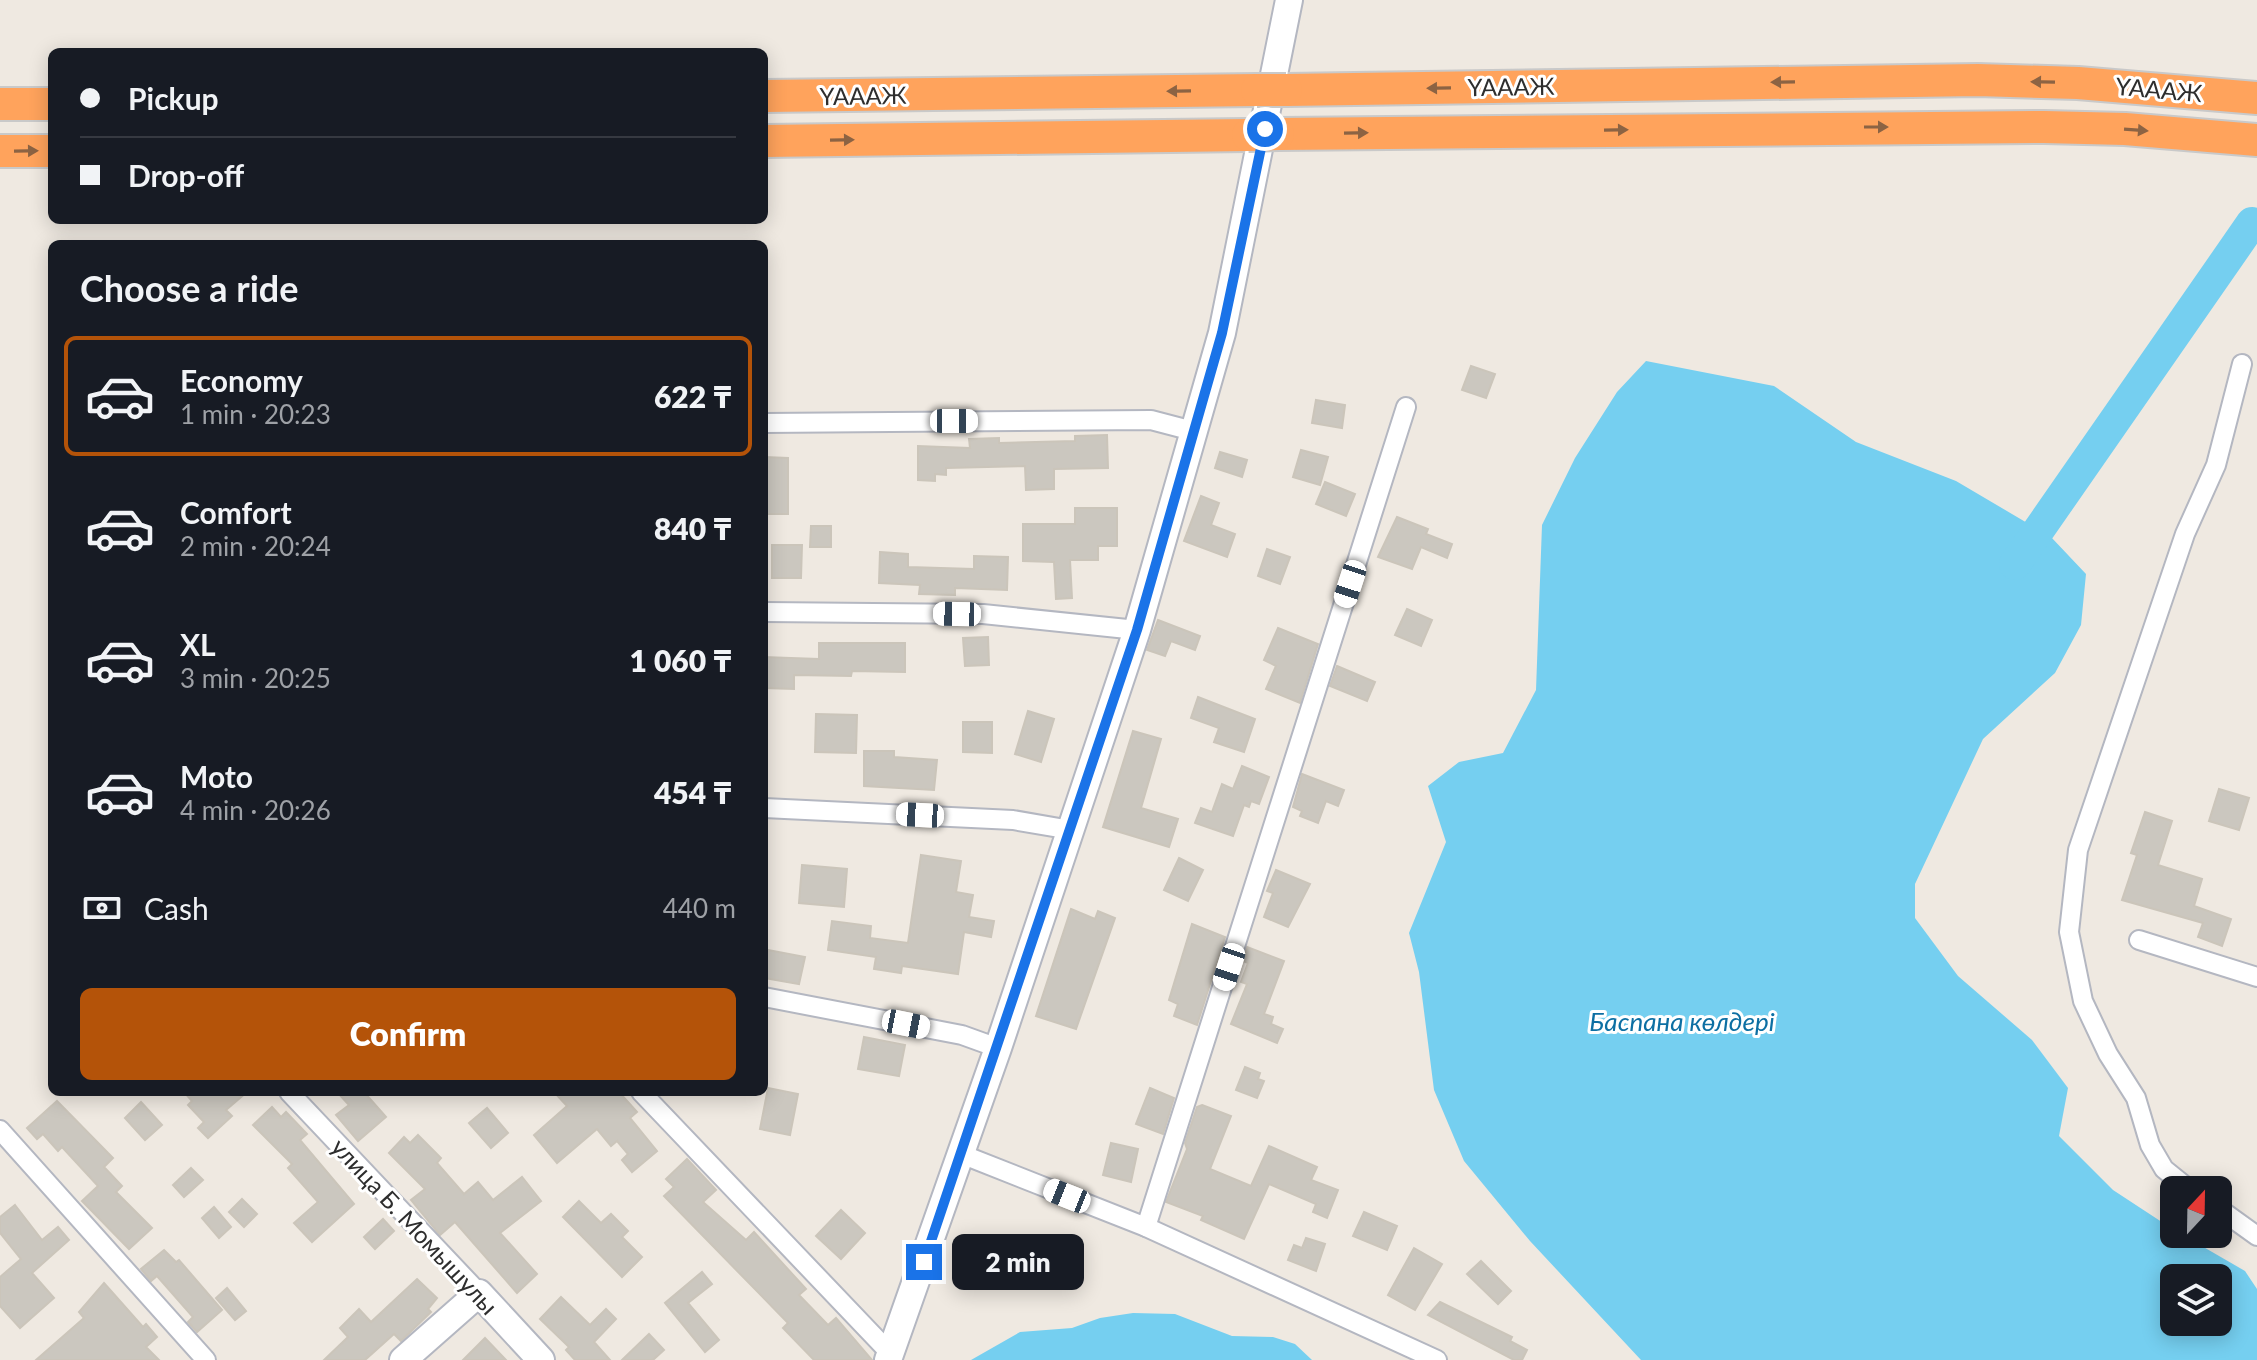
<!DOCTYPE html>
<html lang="en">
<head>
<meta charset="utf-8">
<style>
  body { margin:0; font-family:Lato,sans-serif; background:#242831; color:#f1f3f6; height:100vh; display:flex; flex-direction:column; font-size:30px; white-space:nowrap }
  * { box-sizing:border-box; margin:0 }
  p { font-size:26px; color:#9ea1a6 }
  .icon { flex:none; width:44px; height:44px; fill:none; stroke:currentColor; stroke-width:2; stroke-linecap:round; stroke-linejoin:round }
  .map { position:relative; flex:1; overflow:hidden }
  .side { position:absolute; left:48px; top:240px; width:720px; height:856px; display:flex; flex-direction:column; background:#171b24; border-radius:12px; box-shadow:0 4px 20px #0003 }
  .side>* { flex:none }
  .top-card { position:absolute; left:48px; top:48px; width:720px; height:176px; border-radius:12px; box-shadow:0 4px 20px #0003; display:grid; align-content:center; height:176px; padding:0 32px; background:#171b24 }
  .needle { width:52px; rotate:22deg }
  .buttons { position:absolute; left:2160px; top:1176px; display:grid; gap:16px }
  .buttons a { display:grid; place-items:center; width:72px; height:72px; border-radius:12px; background:#171b24; box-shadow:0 4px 20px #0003; font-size:40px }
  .end { position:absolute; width:36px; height:36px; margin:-18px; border:10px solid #1a73e8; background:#fff; box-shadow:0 0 0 4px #fff }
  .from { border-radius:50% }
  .bubble { position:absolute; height:56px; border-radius:12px; background:#171b24; box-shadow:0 4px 20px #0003; font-size:26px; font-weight:800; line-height:56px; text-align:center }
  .car { position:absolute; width:24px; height:48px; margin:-24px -12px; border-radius:10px; box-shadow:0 0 6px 2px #0007; background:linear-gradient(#fff 24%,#345 0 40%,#fff 0 76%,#345 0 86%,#fff 0) }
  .top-card b { display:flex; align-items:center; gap:28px; height:76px; font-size:30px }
  .top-card b+b { border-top:2px solid #363941 }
  .top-card i { width:20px; height:20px; background:#f1f3f6 }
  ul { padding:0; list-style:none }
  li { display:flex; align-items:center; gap:24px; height:120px; margin:0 16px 12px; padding:0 16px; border:4px solid transparent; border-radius:12px }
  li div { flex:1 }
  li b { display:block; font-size:30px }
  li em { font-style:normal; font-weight:800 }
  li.current { border-color:#b45309 }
  li>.icon { width:72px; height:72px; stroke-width:1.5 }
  h2 { padding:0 32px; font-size:36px; line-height:96px }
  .pay { display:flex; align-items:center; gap:20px; height:88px; padding:0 32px; font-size:30px }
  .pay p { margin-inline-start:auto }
  .primary-button { display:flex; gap:16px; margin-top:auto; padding:16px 32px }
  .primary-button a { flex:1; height:92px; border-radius:12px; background:#b45309; color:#fff; font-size:32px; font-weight:800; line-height:92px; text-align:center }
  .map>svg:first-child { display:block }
  .water { fill:#75cff0; fill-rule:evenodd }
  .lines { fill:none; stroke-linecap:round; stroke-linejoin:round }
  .river { stroke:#75cff0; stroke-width:32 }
  .building { fill:#cbc7bf; stroke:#cbc5ba; stroke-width:2 }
  .street-casing { stroke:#b4b7c1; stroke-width:22 }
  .secondary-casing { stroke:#b4b7c1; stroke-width:30 }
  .highway-casing { stroke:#c9c9c9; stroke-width:36 }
  .street { stroke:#fff; stroke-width:18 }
  .secondary { stroke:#fff; stroke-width:26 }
  .highway { stroke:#ffa35c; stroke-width:32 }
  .highway-bridge-casing { stroke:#c9c9c9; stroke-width:36; stroke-linecap:butt }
  .highway-bridge { stroke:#ffa35c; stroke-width:32 }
  .oneway { fill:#8c6343 }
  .route { stroke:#1a73e8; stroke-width:10 }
  .labels { text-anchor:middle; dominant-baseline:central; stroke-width:6; stroke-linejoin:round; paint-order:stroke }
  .street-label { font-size:24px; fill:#2e2e2e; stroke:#fff }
  .water-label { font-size:26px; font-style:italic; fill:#0d6fa3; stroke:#fff }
</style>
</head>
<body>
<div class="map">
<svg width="2257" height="1360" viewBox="0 0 2257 1360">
  <rect width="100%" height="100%" fill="#efe9e1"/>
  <g class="water">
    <path d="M1646,361L1774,386L1856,442L1956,481L2051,537L2086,574L2081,625L2055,673L1983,739L1915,884V918L1958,976L2032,1040L2068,1088L2059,1136L2113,1190L2174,1230V1234H2181L2245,1271L2257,1289V1360H1641L1530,1241L1464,1161L1434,1090L1419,972L1409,933L1446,842L1428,786L1459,762L1503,753L1536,690L1542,525L1575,458L1617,392ZM2174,1278H2218V1322H2174Z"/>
    <polygon points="1133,1313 1175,1314 1232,1336 1273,1337 1295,1344 1312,1360 971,1360 1020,1332 1072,1328 1100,1318"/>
  </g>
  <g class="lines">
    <polyline class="river" points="2015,564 2252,223"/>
  </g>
  <g class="building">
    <polygon points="1471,366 1495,374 1486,398 1462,390"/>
    <polygon points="1316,400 1345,405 1342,428 1312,423"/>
    <polygon points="1107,435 1108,468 1054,469 1054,489 1026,490 1025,466 946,468 946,475 935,474 935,481 918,480 918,446 970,448 969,439 999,438 999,443 1075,441 1075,436"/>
    <polygon points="1301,450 1328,457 1320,485 1293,477"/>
    <polygon points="1220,452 1247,460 1242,477 1215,468"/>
    <polygon points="764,457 788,458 788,514 764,514"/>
    <polygon points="1325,482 1355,494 1346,516 1316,504"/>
    <polygon points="1201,496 1219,503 1211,525 1235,534 1227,557 1184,541"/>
    <polygon points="1075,508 1117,508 1117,546 1098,546 1098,560 1070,560 1072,598 1056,599 1054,562 1023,561 1023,524 1075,524"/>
    <polygon points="1397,517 1428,529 1426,534 1452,544 1447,558 1421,547 1412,569 1378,557"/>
    <polygon points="811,526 831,526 831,547 810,547"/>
    <polygon points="772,545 802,545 801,578 772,578"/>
    <polygon points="1267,549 1290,557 1280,584 1258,576"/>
    <polygon points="880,552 908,554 908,567 974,569 974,556 1008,557 1007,590 955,588 955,595 919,594 920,585 879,583"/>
    <polygon points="1407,609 1432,620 1421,646 1395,635"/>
    <polygon points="1158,620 1200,636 1195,650 1171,641 1165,656 1147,650"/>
    <polygon points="1278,628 1318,644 1300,703 1266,689 1276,666 1264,660"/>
    <polygon points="988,637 989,665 965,666 963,638"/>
    <polygon points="819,643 905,643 905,672 852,671 851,676 794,675 794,689 764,688 764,657 819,659"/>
    <polygon points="1337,666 1375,682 1367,701 1330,686"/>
    <polygon points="1198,697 1255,719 1244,752 1214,742 1219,728 1191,718"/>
    <polygon points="1028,711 1054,719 1041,762 1015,754"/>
    <polygon points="816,714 857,715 856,753 815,752"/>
    <polygon points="963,722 992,722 992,753 963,752"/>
    <polygon points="1133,731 1161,739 1141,808 1178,819 1169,847 1103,827"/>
    <polygon points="864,751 894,751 894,757 937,760 934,790 864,786"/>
    <polygon points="1242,766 1269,777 1259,804 1251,801 1249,807 1244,805 1233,836 1195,823 1201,808 1212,812 1222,784 1233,789"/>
    <polygon points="1302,774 1344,790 1338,806 1326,801 1318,823 1300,816 1302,811 1293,807"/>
    <polygon points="2219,789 2249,798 2239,830 2209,821"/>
    <polygon points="2145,812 2172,821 2158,865 2202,879 2194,906 2231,919 2222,946 2198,937 2203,923 2122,900 2137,855 2131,853"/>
    <polygon points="921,855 961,861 956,892 973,895 969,917 994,921 991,937 964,932 958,974 902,966 901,973 874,969 876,957 828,950 832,921 871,926 870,938 908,943"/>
    <polygon points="1179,858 1203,870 1188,901 1164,890"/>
    <polygon points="802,865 847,869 844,907 799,903"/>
    <polygon points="1276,870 1310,884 1288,927 1264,917 1273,893 1267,891"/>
    <polygon points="1071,909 1095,919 1098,911 1115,918 1076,1029 1036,1016"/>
    <polygon points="1192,924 1225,937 1197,1025 1174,1016 1178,1004 1169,1000"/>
    <polygon points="1247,947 1284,961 1264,1014 1273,1017 1271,1024 1283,1029 1277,1043 1231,1024 1247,984 1241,982 1248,963 1243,961"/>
    <polygon points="768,950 805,957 799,984 764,978"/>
    <polygon points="864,1037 905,1045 899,1076 858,1069"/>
    <polygon points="1245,1067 1260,1073 1258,1079 1264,1081 1257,1098 1236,1090"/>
    <polygon points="768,1088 798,1094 790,1135 760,1129"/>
    <polygon points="1150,1088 1174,1098 1163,1134 1136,1124"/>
    <polygon points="184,1092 247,1092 226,1110 232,1116 208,1138 198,1128 204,1122 188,1105 192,1101"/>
    <polygon points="337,1092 364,1092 386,1117 358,1141 336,1115 349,1105"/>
    <polygon points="554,1092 619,1092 637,1112 630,1118 657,1151 632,1172 622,1160 628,1154 617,1141 611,1146 597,1129 557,1163 534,1135 567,1106"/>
    <polygon points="57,1101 113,1158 104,1167 122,1186 116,1192 152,1228 129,1249 82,1201 98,1186 62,1147 58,1151 43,1134 37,1139 27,1128"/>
    <polygon points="141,1102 162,1125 145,1140 125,1118"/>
    <polygon points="1202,1105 1231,1116 1210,1169 1251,1186 1269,1146 1317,1167 1311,1180 1338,1190 1327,1218 1313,1212 1316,1204 1269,1184 1244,1239 1201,1220 1203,1216 1166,1202 1187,1149 1185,1143 1197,1107"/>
    <polygon points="272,1107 281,1117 286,1112 307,1134 300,1140 354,1204 312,1242 294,1223 318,1202 288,1168 292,1164 253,1125"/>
    <polygon points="487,1108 508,1133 491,1148 469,1123"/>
    <polygon points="418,1135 441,1158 437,1163 464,1194 478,1182 493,1200 522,1177 541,1201 500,1233 537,1274 517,1293 455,1222 440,1235 411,1200 425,1189 389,1153 404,1137 410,1143"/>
    <polygon points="1111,1143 1138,1149 1131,1182 1103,1175"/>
    <polygon points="687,1159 716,1190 703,1202 746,1240 754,1232 806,1289 799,1295 828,1325 836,1318 872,1360 814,1360 783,1328 788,1323 664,1196 674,1187 666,1179"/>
    <polygon points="191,1168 203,1180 184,1197 173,1185"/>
    <polygon points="242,1199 257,1214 244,1227 229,1212"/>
    <polygon points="579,1201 601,1223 611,1214 628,1231 622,1237 642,1257 622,1277 563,1217"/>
    <polygon points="15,1205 42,1240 58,1227 69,1240 32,1273 54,1298 20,1328 0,1306 0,1277 21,1259 0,1233 0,1217"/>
    <polygon points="214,1207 231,1227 219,1238 202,1218"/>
    <polygon points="841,1210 865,1233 841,1259 816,1236"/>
    <polygon points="1364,1212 1397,1226 1387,1250 1353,1236"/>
    <polygon points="383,1219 394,1231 375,1249 364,1237"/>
    <polygon points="1306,1238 1325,1244 1316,1271 1288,1260 1294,1245 1302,1248"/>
    <polygon points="1414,1248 1442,1264 1415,1310 1388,1295"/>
    <polygon points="164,1250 176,1262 179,1260 222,1310 197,1332 188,1322 193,1317 157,1276 151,1281 141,1269"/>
    <polygon points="1481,1261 1511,1291 1498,1304 1467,1274"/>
    <polygon points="702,1272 712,1284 688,1303 719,1340 705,1352 665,1303"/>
    <polygon points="417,1279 437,1298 428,1309 431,1312 401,1341 394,1334 365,1360 324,1360 348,1337 340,1328 359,1309 371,1322"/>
    <polygon points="104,1283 143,1327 146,1324 157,1337 146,1347 159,1360 36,1360 84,1318 79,1312"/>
    <polygon points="227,1288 246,1311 235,1320 216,1298"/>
    <polygon points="561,1297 590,1325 606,1309 616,1319 594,1342 610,1360 575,1360 566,1350 569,1347 540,1319"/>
    <polygon points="1440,1302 1512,1337 1510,1341 1527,1350 1522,1360 1514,1360 1428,1315"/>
    <polygon points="649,1334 664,1350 653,1360 622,1360"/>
    <polygon points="485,1338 506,1360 463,1360"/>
  </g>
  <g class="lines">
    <defs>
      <g id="street">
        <polyline points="764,423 1151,420 1193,431"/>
        <polyline points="764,612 983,614 1137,630"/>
        <polyline points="764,808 1013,820 1071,830"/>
        <polyline points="2139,940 2257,977"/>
        <polyline points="764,997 962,1035 998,1048"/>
        <polyline points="289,1092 479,1293"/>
        <polyline points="641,1092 890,1353"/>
        <polyline points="0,1130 206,1360"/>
        <polyline points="961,1154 1146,1227 1437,1360"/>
        <polyline points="2190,1190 2164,1169 2150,1145 2136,1098 2108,1054 2083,1001 2069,932 2078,850 2185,534 2216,465 2242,364"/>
        <polyline points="2218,1208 2257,1236"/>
        <polyline points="1146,1227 1406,407"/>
      </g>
      <g id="secondary">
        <polyline points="403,1360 479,1293 541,1360"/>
        <polyline points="888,1360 998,1048 1137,630 1222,333 1289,0"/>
      </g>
      <g id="highway">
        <polyline points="1286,90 1978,80 2078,83 2257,98"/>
        <polyline points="764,96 1257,90"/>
        <polyline points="0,104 52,104"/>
        <polyline points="1278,134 2044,127 2125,129 2257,140"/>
        <polyline points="764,141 1248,135"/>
        <polyline points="0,151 52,151"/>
      </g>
    </defs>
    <use href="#street" class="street-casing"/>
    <use href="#secondary" class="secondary-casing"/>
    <use href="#highway" class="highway-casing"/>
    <use href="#street" class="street"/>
    <use href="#secondary" class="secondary"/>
    <use href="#highway" class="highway"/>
    <defs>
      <g id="highway-bridge">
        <polyline points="1257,90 1286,90"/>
        <polyline points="1248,135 1278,134"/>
      </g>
    </defs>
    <use href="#highway-bridge" class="highway-bridge-casing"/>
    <use href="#highway-bridge" class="highway-bridge"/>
  </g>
  <defs><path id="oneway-solid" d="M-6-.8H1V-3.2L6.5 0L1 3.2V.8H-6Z" transform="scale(2)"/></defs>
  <g class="oneway">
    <use href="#oneway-solid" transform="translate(1783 82) rotate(179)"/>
    <use href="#oneway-solid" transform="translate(2043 82) rotate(-179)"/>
    <use href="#oneway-solid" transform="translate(1439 88) rotate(179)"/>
    <use href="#oneway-solid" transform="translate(1179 91) rotate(179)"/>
    <use href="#oneway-solid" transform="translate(1876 127)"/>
    <use href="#oneway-solid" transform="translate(1616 130) rotate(-1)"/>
    <use href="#oneway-solid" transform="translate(2136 130) rotate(4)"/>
    <use href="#oneway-solid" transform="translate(1356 133) rotate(-1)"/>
    <use href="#oneway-solid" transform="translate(842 140) rotate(-1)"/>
    <use href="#oneway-solid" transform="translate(26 151) rotate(-1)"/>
  </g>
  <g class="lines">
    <polyline class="route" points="924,1262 1137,630 1222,333 1265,129"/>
  </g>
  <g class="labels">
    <g class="street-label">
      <text transform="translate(1511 86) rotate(-1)">ҮАААЖ</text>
      <text transform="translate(2159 89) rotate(5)">ҮАААЖ</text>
      <text transform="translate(863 95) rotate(-1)">ҮАААЖ</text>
      <text transform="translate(415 1226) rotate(47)">улица Б. Момышулы</text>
    </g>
    <g class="water-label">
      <text x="1682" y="1021">Баспана көлдері</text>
    </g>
  </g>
</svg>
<div class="buttons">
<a><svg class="needle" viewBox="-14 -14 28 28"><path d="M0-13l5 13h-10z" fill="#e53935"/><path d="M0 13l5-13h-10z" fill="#9ea1a6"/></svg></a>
<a><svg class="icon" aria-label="layers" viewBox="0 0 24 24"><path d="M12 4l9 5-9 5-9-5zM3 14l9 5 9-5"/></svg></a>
</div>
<i class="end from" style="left:1265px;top:129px"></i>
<i class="end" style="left:924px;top:1262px"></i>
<div class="bubble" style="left:952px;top:1234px;width:132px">2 min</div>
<i class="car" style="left:954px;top:421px;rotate:90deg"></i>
<i class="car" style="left:1350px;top:584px;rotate:198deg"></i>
<i class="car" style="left:957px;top:614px;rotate:271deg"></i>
<i class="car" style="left:920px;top:815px;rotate:273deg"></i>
<i class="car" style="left:1229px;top:967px;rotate:198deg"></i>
<i class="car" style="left:906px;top:1024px;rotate:101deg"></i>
<i class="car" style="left:1067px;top:1196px;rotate:292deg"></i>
<div class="top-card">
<b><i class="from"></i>Pickup</b>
<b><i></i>Drop-off</b>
</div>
<section class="side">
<h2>Choose a ride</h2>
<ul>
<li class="current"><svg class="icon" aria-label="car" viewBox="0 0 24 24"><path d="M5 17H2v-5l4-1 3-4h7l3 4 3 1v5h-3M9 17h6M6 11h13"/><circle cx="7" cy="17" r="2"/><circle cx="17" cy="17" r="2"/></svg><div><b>Economy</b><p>1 min · 20:23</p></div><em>622 ₸</em></li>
<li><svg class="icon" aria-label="car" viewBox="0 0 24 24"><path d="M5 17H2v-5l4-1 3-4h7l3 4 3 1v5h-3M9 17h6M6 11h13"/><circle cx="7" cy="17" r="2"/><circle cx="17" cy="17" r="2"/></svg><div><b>Comfort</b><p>2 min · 20:24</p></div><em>840 ₸</em></li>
<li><svg class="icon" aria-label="car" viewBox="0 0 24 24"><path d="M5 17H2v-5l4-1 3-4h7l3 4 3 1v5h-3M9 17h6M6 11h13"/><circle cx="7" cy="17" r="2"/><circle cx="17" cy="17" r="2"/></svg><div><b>XL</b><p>3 min · 20:25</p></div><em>1 060 ₸</em></li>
<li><svg class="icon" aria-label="car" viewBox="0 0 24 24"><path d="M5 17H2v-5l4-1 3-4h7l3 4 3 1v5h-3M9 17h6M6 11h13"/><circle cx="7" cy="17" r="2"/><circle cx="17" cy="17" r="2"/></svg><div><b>Moto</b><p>4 min · 20:26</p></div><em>454 ₸</em></li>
</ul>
<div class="pay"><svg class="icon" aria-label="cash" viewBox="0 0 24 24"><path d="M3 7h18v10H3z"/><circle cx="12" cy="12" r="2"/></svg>Cash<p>440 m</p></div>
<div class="primary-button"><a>Confirm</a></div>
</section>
</div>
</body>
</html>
